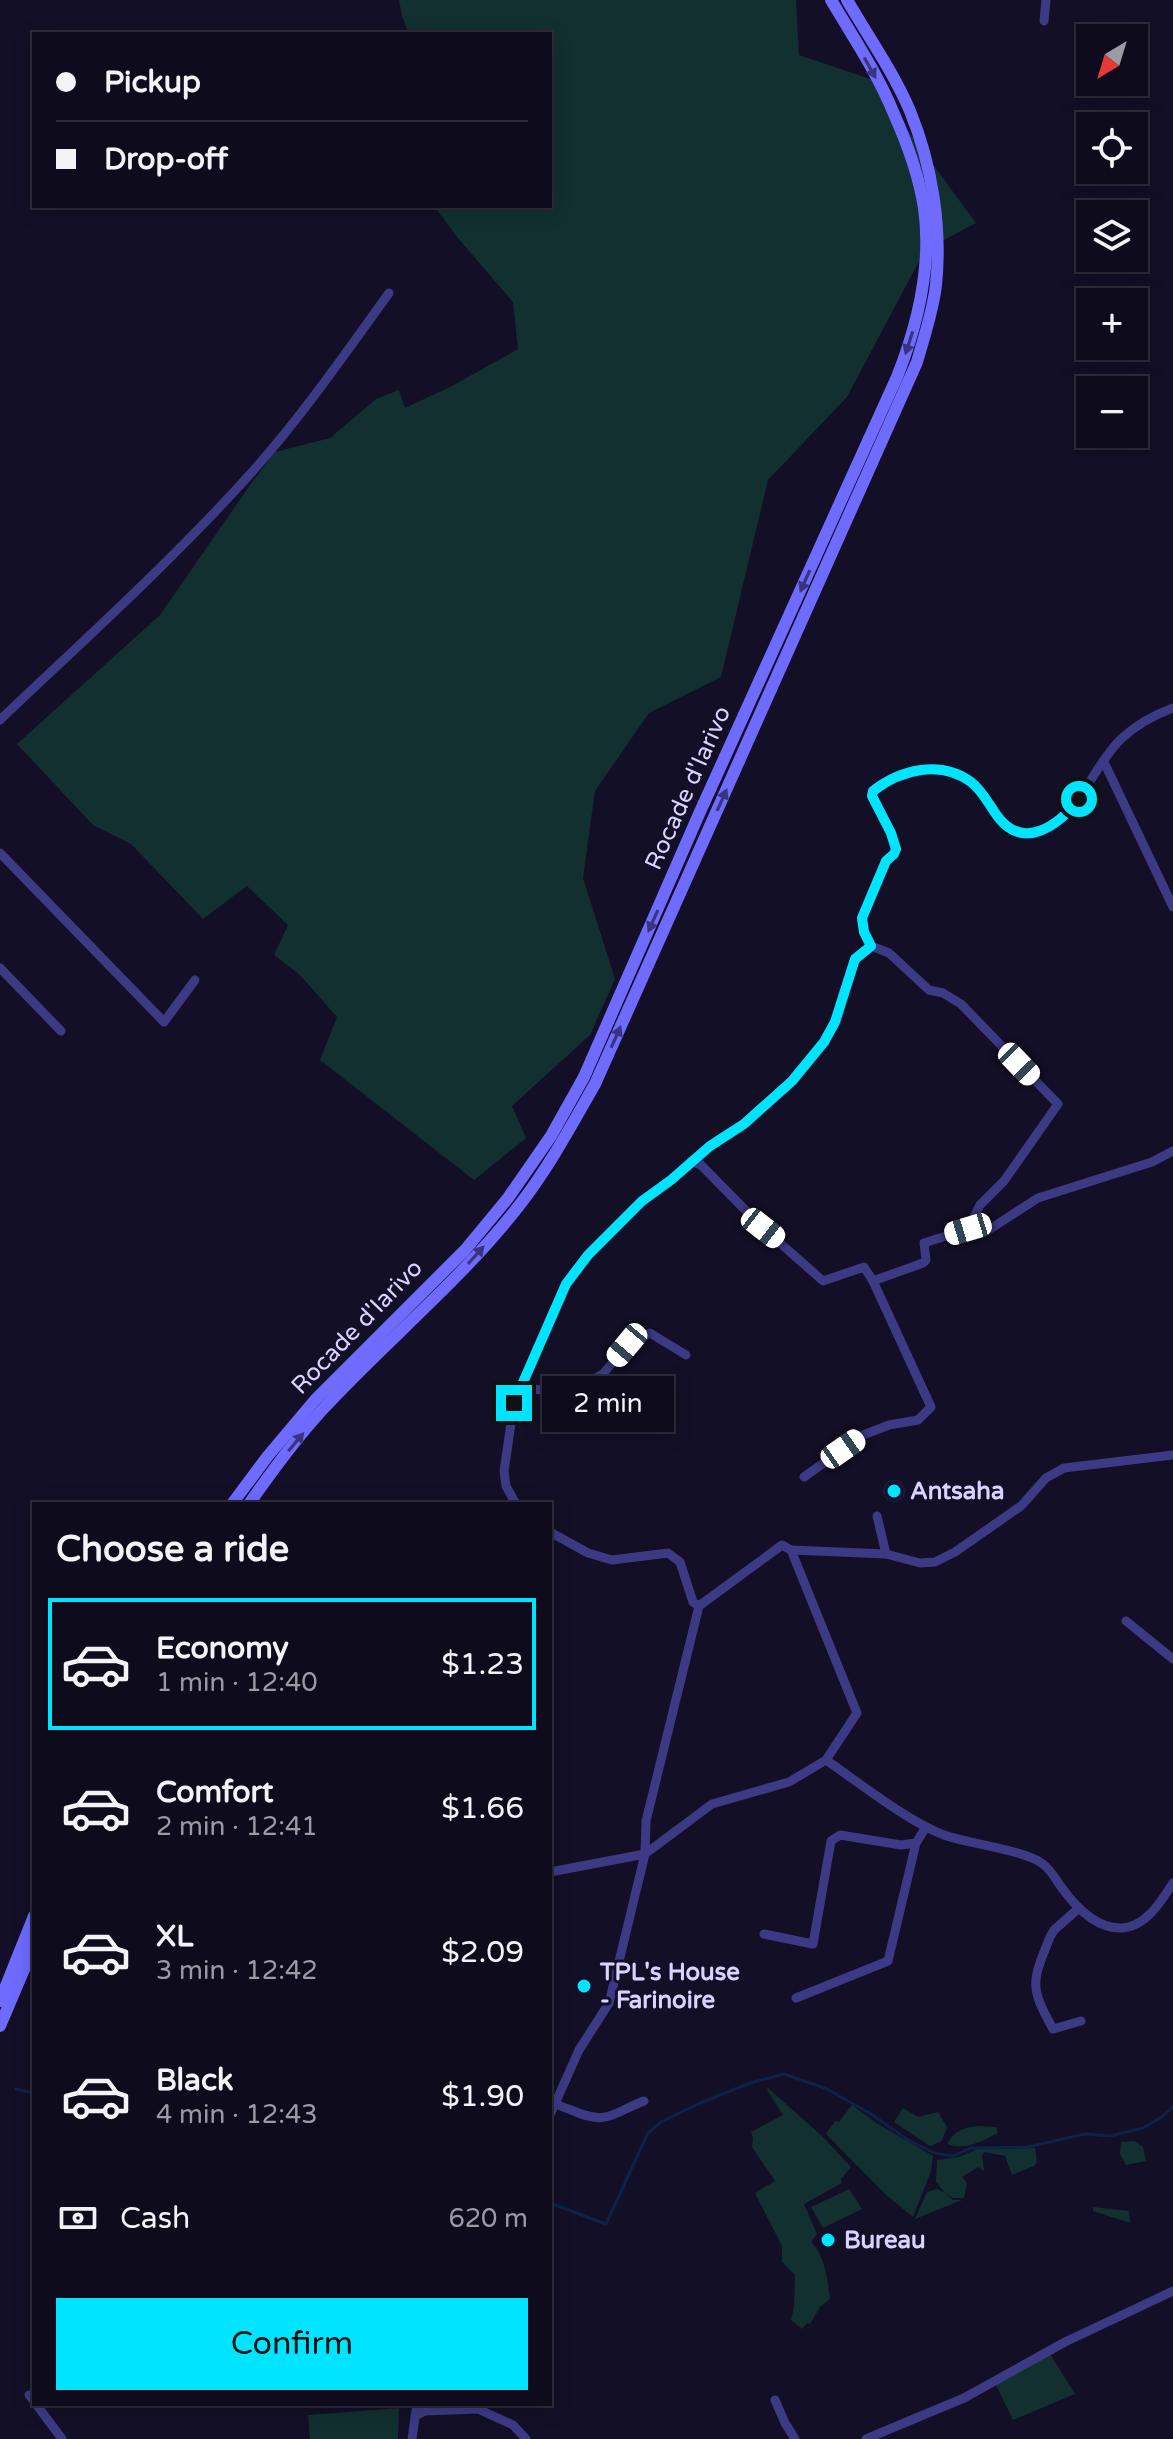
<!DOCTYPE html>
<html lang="en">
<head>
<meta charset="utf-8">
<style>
  body { margin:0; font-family:"Varela Round",sans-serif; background:#1c1929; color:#f1f3f6; height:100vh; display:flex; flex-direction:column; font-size:30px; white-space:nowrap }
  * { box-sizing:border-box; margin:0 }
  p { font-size:26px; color:#9b9ba3 }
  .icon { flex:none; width:44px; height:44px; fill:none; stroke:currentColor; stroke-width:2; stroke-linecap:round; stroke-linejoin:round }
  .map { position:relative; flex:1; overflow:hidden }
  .panel { position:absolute; left:32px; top:1502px; width:520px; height:904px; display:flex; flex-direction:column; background:#0e0b1c; border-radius:0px; box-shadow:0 4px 20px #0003,0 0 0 2px #2e2b3b }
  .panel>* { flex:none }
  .hud { position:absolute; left:32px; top:32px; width:520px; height:176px; border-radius:0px; box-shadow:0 4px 20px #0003,0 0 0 2px #2e2b3b; display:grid; align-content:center; height:176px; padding:0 24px; background:#0e0b1c }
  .needle { width:52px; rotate:218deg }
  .fabs { position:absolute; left:1076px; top:24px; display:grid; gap:16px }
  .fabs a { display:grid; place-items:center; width:72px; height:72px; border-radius:0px; background:#0e0b1c; box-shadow:0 4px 20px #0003,0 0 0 2px #2e2b3b; font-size:40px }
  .end { position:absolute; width:36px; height:36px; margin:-18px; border:10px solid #00e5ff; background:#111; box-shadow:0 0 0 4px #111 }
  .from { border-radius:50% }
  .bubble { position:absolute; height:56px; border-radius:0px; background:#0e0b1c; box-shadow:0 4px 20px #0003,0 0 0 2px #2e2b3b; font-size:26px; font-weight:600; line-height:56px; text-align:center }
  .car { position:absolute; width:24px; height:48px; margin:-24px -12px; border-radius:10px; box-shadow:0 0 6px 2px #0007; background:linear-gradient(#fff 24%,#345 0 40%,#fff 0 76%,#345 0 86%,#fff 0) }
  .hud b { display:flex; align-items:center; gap:28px; height:76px; font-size:30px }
  .hud b+b { border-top:2px solid #2e2b3b }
  .hud i { width:20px; height:20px; background:#f1f3f6 }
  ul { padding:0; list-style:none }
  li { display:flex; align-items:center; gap:24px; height:132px; margin:0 16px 12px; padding:0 8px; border:4px solid transparent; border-radius:0px }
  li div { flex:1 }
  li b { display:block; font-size:30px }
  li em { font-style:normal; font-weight:600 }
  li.active { border-color:#00e5ff }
  li>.icon { width:72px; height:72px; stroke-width:1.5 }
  h2 { padding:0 24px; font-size:36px; line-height:96px }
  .pay { display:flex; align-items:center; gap:20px; height:88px; padding:0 24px; font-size:30px }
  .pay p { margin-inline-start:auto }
  .action { display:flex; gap:16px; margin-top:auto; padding:16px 24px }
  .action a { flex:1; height:92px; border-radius:0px; background:#00e5ff; color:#111; font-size:32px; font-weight:600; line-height:92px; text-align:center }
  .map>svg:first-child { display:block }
  .green { fill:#12302f }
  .water { fill:#0c2248 }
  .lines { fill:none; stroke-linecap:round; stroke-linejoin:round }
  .stream { stroke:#0c2248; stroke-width:3 }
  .minor { stroke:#3d3a85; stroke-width:9 }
  .secondary { stroke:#6f6bff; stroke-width:12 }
  .oneway { fill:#38347d }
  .route { stroke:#00e5ff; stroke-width:10 }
  .poi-dot { fill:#00e5ff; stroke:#130f26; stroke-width:3 }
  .labels { text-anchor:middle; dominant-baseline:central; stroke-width:6; stroke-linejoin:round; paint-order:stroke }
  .street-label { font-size:24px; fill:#d9d4ff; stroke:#130f26 }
  .poi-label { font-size:24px; font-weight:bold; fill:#d9d4ff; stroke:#130f26; text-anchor:start }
</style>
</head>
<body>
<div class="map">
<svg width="1173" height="2439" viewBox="0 0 1173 2439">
  <rect width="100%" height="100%" fill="#130f26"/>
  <g class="green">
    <polygon points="399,0 796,0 799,55 870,79 976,223 925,250 847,397 768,480 721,677 649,713 595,791 583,878 615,979 590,1035 512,1106 526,1138 474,1180 320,1060 337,1017 300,975 274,955 288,925 247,886 203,919 131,844 93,825 17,744 160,615 250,485 275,452 330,438 376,399 399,390 405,408 452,386 518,349 513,302 457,237 434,206 550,206 550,34 409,34 402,16"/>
    <path d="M768,2088L822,2136L851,2167L841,2179L842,2183L804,2204L817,2234L811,2242C825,2255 828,2281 830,2299L820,2307L810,2324L807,2323L802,2329L791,2320L794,2307L795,2275L782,2262V2246L755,2193L775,2181L752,2147L753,2138L751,2132L783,2115L767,2090Z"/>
    <polygon points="852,2105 878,2124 933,2156 931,2171 913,2217 885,2194 826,2134 835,2121 839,2122"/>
    <polygon points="903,2108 918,2117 938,2112 947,2127 942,2141 930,2146 894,2122"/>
    <path d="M977,2126L996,2127L998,2133C982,2141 965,2151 947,2144C955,2131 962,2128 977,2126Z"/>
    <polygon points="1134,2141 1143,2147 1146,2161 1126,2165 1120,2154 1121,2142"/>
    <polygon points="1035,2148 1037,2162 1034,2166 1012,2175 1005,2156 984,2152 982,2155 984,2171 978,2167 962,2177 967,2183 964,2198 952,2198 945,2193 953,2200 962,2200 915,2219 927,2192 937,2189 945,2193 936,2182 937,2160 959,2157 978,2149"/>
    <polygon points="849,2189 862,2209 823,2228 811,2207"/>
    <polygon points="1093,2207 1129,2211 1130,2223 1093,2211"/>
    <polygon points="1050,2354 1075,2394 1013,2420 995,2383"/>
    <polygon points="399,2408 398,2439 310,2439 308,2415"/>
  </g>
  <circle class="water" cx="894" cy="1491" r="11"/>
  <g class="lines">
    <g class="stream">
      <polyline points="16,2089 34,2093"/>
      <polyline points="550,2203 606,2224 648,2133 661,2122 698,2104 750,2083 784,2074 827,2089 871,2114 908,2140 934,2153 953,2156 971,2148 1027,2147 1085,2134 1110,2136 1143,2128 1163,2116 1173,2107"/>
    </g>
    <g class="minor">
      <polyline points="1044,21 1046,0"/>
      <path d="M0,720C85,639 173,560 252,472C302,416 345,354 389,293"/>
      <polyline points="1104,762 1173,907"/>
      <polyline points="0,853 164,1022 195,980"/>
      <polyline points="871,946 889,953 929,990 943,993 961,1004 1058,1104 1004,1181 980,1205 968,1229"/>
      <polyline points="0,968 61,1031"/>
      <polyline points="691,1161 701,1165 763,1228 823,1281 864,1267 873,1281 923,1263 926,1260 924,1243 968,1229 979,1232 990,1229 1038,1198 1152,1162 1173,1151"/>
      <polyline points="522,1388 553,1391 594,1379 603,1374 627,1345 650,1333 686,1355"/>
      <polyline points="804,1477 863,1435 889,1425 918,1420 931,1407 873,1281"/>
      <path d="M516,1504L506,1486L504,1471L514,1403L566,1284L588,1255L642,1201L671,1180L710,1146L744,1124L792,1081L824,1042L835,1022L855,959L871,946L864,932L862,918L886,861L894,854L896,849L891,833L872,796L873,791C902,767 950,758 978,789C993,805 1000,830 1025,834C1030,835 1038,832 1042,830C1082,812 1092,767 1121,739C1136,725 1154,715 1173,708"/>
      <polyline points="877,1516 886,1554"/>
      <polyline points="550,1532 588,1553 612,1560 668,1553 680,1562 693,1602 699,1606 782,1545 791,1550 857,1713 826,1760 789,1782 712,1804 645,1854 550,1872"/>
      <polyline points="791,1550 886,1554 920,1563 935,1562 955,1552 1021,1506 1046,1478 1064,1468 1173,1455"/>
      <polyline points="1126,1621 1173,1659"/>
      <path d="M826,1760C861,1784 907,1821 944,1835C969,1844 1025,1850 1043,1864C1052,1871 1055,1879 1062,1888C1075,1906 1096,1928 1120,1928C1145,1928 1161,1902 1173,1883"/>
      <path d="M1079,1908L1054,1930L1050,1937C1032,1982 1029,1986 1053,2029L1081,2021"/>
      <polyline points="764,1934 813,1944 831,1841 840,1835 901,1845 916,1843 926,1827"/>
      <polyline points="796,1998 888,1961 916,1843"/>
      <path d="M550,2097C556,2105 562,2107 571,2110C608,2126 610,2114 644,2101"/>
      <polyline points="550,2115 579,2050 609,2003 645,1854 646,1821 699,1606"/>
      <polyline points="29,2395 34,2401"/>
      <polyline points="775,2400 785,2423 795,2439"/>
      <polyline points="36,2404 62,2439"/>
      <polyline points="415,2416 425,2411 478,2409 513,2425 526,2439"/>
      <polyline points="412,2439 417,2404"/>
      <polyline points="866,2439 964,2398 1065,2342 1173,2291"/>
    </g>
    <g class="secondary">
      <path d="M232,1504L267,1457L315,1400L465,1250L508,1198L551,1136L584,1077L699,814L897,377C918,324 932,265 924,208C919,176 907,143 894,114C878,74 853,37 831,0"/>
      <path d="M249,1504C272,1471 296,1438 324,1408C387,1340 460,1281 518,1207C548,1169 571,1126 595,1084L917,362C924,337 933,311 936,285C942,227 932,165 910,111C894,73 868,36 847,0"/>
      <polyline points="0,2001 34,1916"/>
      <polyline points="0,2026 34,1946"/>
    </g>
  </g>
  <defs><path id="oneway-solid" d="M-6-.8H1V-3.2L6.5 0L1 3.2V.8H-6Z" transform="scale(2)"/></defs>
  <g class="oneway">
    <use href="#oneway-solid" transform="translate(870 68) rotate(61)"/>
    <use href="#oneway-solid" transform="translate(909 343) rotate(108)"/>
    <use href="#oneway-solid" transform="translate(805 581) rotate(114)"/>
    <use href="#oneway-solid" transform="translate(722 800) rotate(-66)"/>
    <use href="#oneway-solid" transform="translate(653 921) rotate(114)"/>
    <use href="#oneway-solid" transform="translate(616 1037) rotate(-66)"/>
    <use href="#oneway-solid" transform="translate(476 1255) rotate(-48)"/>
    <use href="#oneway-solid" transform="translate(296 1442) rotate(-50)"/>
  </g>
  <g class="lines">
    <path class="route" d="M514,1403L566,1284L588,1255L642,1201L671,1180L710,1146L744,1124L792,1081L824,1042L835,1022L855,959L871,946L864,932L862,918L886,861L894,854L896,849L891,833L872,796L873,791C901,769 941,760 971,782C983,791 989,805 998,817C1024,851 1059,825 1079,799"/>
  </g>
  <g class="poi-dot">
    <circle cx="894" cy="1491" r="8"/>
    <circle cx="584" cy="1986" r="8"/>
    <circle cx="828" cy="2240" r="8"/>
  </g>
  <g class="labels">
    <g class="street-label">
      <text transform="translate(688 788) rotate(-66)">Rocade d'Iarivo</text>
      <text transform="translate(357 1327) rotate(-46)">Rocade d'Iarivo</text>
    </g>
    <g class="poi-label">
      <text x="910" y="1491">Antsaha</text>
      <text x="600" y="1972">TPL's House<tspan x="600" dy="28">- Farinoire</tspan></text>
      <text x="844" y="2240">Bureau</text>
    </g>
  </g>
</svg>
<div class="fabs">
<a><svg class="needle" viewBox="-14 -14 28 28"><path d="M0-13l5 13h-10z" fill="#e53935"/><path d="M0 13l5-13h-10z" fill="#9b9ba3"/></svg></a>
<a><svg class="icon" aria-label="locate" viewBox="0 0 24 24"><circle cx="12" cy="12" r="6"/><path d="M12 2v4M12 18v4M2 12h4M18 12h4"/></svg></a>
<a><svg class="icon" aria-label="layers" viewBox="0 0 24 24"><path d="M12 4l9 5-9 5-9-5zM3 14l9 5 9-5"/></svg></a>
<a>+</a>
<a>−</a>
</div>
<i class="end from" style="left:1079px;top:799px"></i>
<i class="end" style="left:514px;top:1403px"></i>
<div class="bubble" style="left:542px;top:1376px;width:132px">2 min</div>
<i class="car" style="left:1019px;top:1064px;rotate:136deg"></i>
<i class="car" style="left:763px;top:1228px;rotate:128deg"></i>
<i class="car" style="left:968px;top:1229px;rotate:253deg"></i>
<i class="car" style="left:627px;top:1345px;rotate:220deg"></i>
<i class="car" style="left:843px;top:1449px;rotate:55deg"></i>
<div class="hud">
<b><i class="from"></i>Pickup</b>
<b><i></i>Drop-off</b>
</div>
<section class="panel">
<h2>Choose a ride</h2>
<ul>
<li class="active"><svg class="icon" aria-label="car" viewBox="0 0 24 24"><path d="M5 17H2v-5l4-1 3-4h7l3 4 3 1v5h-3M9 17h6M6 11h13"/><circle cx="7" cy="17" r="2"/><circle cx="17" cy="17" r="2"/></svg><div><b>Economy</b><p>1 min · 12:40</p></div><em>$1.23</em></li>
<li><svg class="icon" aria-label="car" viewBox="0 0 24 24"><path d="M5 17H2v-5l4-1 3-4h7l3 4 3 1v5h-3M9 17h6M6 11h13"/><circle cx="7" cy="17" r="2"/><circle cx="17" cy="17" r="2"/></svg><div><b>Comfort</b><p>2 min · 12:41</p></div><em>$1.66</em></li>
<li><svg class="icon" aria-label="car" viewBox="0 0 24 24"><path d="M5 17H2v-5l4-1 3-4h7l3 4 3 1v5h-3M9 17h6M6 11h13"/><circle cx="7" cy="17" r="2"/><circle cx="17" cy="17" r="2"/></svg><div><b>XL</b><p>3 min · 12:42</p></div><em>$2.09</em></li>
<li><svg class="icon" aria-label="car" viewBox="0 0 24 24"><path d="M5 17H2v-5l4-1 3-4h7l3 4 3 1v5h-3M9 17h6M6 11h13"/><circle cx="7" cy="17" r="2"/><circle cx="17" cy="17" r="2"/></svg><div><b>Black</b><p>4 min · 12:43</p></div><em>$1.90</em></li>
</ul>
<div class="pay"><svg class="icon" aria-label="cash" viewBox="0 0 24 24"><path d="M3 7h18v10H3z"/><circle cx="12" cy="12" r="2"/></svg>Cash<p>620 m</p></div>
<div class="action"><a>Confirm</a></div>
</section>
</div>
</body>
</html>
